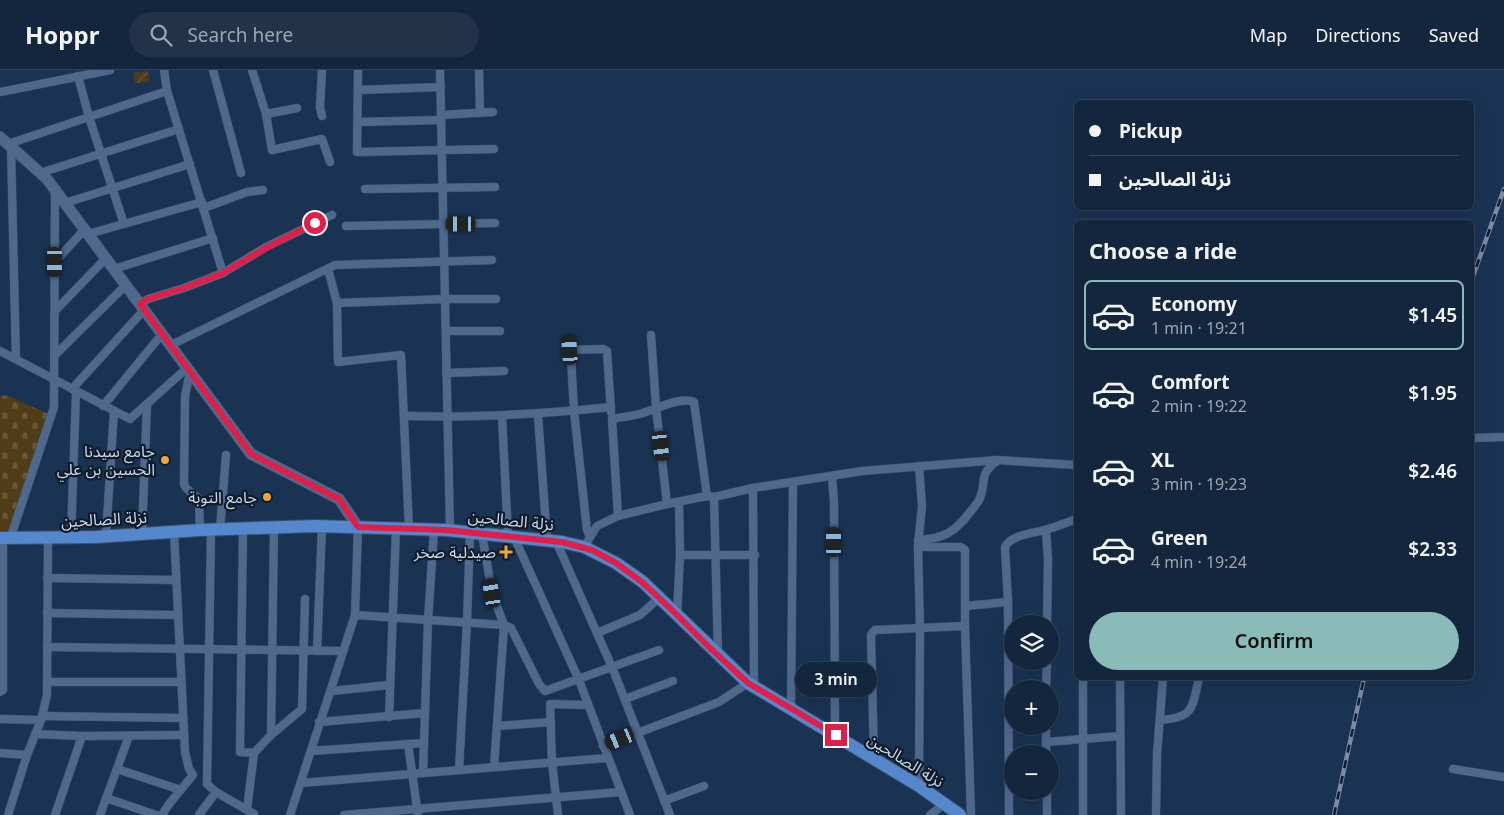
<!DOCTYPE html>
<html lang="en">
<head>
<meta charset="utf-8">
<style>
  body { margin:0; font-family:"Noto Sans","Noto Sans Arabic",sans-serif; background:#213249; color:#f1f3f6; height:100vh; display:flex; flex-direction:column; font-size:19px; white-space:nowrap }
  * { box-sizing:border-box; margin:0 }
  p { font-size:16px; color:#9da5b0 }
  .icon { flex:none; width:28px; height:28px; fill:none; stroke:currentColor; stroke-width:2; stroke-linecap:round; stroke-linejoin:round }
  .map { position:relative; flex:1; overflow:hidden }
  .sheet { position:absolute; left:1074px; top:150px; width:400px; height:460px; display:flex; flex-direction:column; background:#14263e; border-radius:8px; box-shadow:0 5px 20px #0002,0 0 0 1px #334358 }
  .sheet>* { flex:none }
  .banner { position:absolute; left:1074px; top:30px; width:400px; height:110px; border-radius:8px; box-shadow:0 5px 20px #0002,0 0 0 1px #334358; display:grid; align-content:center; height:110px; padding:0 15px; background:#14263e }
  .buttons { position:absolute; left:1004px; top:545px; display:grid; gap:10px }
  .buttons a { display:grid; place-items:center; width:55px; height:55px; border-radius:50%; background:#14263e; box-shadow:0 5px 20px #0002,0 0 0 1px #334358; font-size:25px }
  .end { position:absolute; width:22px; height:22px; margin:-11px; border:6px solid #e11d48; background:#fff; box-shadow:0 0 0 2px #fff }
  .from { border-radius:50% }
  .bubble { position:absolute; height:35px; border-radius:18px; background:#14263e; box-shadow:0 5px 20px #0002,0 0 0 1px #334358; font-size:16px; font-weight:600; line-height:35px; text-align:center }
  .car { position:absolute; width:15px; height:30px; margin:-15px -8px; border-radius:6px; box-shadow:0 0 4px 1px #0007; background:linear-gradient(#222 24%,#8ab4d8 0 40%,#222 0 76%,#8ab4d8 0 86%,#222 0) }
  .banner b { display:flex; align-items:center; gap:18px; height:48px; font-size:19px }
  .banner b+b { border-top:1px solid #334358 }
  .banner i { width:12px; height:12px; background:#f1f3f6 }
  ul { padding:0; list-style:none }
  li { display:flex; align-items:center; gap:15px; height:70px; margin:0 10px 8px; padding:0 5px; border:2px solid transparent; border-radius:8px }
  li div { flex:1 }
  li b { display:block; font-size:19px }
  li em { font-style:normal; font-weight:600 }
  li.active { border-color:#8bbbb9 }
  li>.icon { width:45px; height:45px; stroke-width:1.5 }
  h2 { padding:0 15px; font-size:22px; line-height:60px }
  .cta { display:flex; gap:10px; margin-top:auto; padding:10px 15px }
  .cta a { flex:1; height:58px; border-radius:30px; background:#8bbbb9; color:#111; font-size:20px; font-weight:600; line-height:58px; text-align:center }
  header { display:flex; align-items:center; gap:30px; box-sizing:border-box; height:70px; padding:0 25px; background:#14263e; border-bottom:1px solid #334358 }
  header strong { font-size:24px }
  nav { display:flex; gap:28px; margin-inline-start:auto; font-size:18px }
  .search { width:350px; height:45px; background:#213249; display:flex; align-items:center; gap:12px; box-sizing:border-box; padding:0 18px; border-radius:28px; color:#9da5b0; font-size:19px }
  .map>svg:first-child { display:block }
  .cemetery { fill:url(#cemetery-stones) }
  .garden { fill:url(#garden-furrows) }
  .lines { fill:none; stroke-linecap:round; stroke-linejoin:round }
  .street-casing { stroke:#3a4f6a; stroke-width:9 }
  .secondary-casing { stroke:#3a4f6a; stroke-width:12 }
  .primary-casing { stroke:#3a4f6a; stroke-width:14 }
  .street { stroke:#4f698d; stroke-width:8 }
  .secondary { stroke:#4f698d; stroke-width:11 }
  .primary { stroke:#5487cb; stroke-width:12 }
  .rail-casing { stroke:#798ca6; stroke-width:4.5 }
  .rail { stroke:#101b29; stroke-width:2.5; stroke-dasharray:8; stroke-linecap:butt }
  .route { stroke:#e11d48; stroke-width:6 }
  .poi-dot { fill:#eba93a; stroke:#101b29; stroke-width:2 }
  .labels { text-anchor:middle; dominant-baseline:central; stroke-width:4.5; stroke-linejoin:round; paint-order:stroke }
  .poi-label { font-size:16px; fill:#c9d8ec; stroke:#101b29; text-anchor:end }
  .street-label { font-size:16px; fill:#c9d8ec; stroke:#101b29 }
</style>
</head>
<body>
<header>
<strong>Hoppr</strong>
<div class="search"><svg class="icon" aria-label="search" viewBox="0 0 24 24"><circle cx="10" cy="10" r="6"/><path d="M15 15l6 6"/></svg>Search here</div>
<nav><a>Map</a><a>Directions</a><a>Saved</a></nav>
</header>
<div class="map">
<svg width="1504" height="745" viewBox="0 0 1504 745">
  <defs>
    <pattern id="cemetery-stones" width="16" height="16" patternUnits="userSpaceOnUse" patternTransform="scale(1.25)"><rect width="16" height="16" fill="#523c18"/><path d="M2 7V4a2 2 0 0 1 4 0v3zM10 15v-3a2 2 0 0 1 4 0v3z" fill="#6a573a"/></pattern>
    <pattern id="garden-furrows" width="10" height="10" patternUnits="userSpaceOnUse" patternTransform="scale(1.25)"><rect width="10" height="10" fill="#523c18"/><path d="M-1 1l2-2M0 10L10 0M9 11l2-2" fill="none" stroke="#6a573a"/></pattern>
  </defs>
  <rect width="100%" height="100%" fill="#1b3353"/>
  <polygon class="cemetery" points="0,325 8,326 49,344 9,461 0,461"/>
  <polygon class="garden" points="148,1 149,12 135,13 134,3"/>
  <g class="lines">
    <defs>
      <g id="street">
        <polyline points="213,0 241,103"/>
        <polyline points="252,0 266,44 272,80 322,69 330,92"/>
        <polyline points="322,0 320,37 322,46"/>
        <polyline points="358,0 357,82 494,79"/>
        <polyline points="440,0 450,460"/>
        <polyline points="479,0 480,43"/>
        <polyline points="78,6 89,47 124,154"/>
        <polyline points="358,20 441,17"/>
        <polyline points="0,22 110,0"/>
        <polyline points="266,44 297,38"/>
        <polyline points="441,45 493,42"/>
        <polyline points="358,52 441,50"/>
        <polyline points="8,74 167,21"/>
        <polyline points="11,77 16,289"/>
        <polyline points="40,103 179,59"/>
        <polyline points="365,119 495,117"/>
        <polyline points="65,133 190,94"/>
        <polyline points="204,138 247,122 263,120"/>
        <polyline points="346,156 495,153"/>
        <polyline points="88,164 202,132"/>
        <polyline points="55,192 84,160"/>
        <polyline points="114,199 213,168"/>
        <polyline points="328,199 337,233 338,292 401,285 409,459"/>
        <polyline points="223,203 266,177 332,145"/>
        <polyline points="337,233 445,229 496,229"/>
        <polyline points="140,234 148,229 184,218 223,203 167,21 164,0"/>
        <polyline points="55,241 106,188"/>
        <polyline points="446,261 500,261"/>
        <polyline points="651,265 656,337 667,434"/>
        <polyline points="570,270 574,341 587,460 590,467"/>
        <polyline points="171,275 335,195 492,190"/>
        <polyline points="570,280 603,279 607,281 611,342"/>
        <polyline points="0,281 130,349 187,298"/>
        <polyline points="55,285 126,215"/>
        <polyline points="190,302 185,326 184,414 186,418 199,429 200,460"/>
        <polyline points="446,303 504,301"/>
        <polyline points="72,319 144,240"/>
        <polyline points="103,336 162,264"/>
        <polyline points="538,345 547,470"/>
        <path d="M405,346C474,348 542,344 611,337"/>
        <polyline points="502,346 508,466"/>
        <polyline points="1471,368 1504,367"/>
        <polyline points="832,406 834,433 835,665"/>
        <polyline points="753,418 754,616"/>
        <polyline points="714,427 718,584"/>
        <path d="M618,446L612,349C622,347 633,346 643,343C657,339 681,326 694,332L707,426"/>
        <polyline points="243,458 240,682 254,683 247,739"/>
        <polyline points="211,460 207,714 216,722 254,744 253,745"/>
        <polyline points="220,460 226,385"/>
        <polyline points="1046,460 1048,490 1047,554"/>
        <polyline points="142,464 147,334"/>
        <polyline points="482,464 492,523 504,555 511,558 539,614 545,621 659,580"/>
        <polyline points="106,466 114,341"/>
        <polyline points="71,467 76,322"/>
        <polyline points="514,467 579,610 630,745"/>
        <polyline points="10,469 54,337 55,121"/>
        <path d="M918,470C944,469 955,462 971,441C974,437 978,433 980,428C987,410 978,405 997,391"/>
        <polyline points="556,471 612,597 670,745"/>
        <polyline points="918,475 922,436 919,396"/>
        <polyline points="584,477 597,456 618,446 667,434 707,426 714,427 753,418 862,401 998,390 1076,395"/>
        <polyline points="680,485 755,485"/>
        <polyline points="47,508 176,510"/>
        <polyline points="965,536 1008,532"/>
        <polyline points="47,543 177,545"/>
        <polyline points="355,545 504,555 494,697"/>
        <polyline points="677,545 680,485 679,432"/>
        <polyline points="597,563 640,545 659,528"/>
        <polyline points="47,577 343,581"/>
        <polyline points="317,581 322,456"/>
        <polyline points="1120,608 1121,745"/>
        <polyline points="47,612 181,612"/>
        <polyline points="1046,619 1047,591"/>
        <polyline points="332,621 389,615"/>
        <polyline points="0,622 3,620 3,468"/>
        <polyline points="625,629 673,611"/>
        <polyline points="791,639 793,412"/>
        <polyline points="42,646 183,648"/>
        <polyline points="389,647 396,458"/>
        <polyline points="0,649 41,650"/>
        <path d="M1160,650C1194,648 1192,638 1199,608"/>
        <polyline points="319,652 425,643"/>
        <polyline points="497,656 551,652"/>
        <polyline points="1046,656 1046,684"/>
        <polyline points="35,664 82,666 184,665"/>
        <polyline points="271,665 274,457"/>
        <polyline points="1046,672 1120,666"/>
        <polyline points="408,674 418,745"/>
        <polyline points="603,676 719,632 748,613"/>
        <polyline points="311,681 424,673"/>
        <polyline points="0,683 27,685"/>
        <polyline points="254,683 271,665 302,639 305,529"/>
        <polyline points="874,689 871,565 873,562 875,560 965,556"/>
        <polyline points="117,699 181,720"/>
        <polyline points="1453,699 1504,707"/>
        <polyline points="459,700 467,552 470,462"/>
        <polyline points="423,703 428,550 434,460"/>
        <polyline points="301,713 607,688"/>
        <polyline points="919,716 920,558 918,477 961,477 965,480 965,556 971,745"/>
        <polyline points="1047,721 1047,745"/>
        <polyline points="106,728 156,745"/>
        <polyline points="664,731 704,716"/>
        <polyline points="8,745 27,685 41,650 47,625 48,468"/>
        <polyline points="55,745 82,666"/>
        <polyline points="100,745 129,666"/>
        <polyline points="162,745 169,734 193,705 189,699 185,682 174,462"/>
        <polyline points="199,745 216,722"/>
        <polyline points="290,745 355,545 358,457"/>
        <polyline points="344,745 621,722"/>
        <polyline points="558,745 552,692 550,634 588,635"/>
        <polyline points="930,745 944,734"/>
        <path d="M1009,745L1008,532L1005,477C1011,465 1033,463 1045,460C1056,457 1066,453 1076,449"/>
        <polyline points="1083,745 1083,608"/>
        <polyline points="1156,745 1157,684 1163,608"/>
      </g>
      <polyline id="secondary" points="0,67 47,109 251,384 339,429 358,457"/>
      <polyline id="primary" points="0,468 97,467 200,460 315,456 446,460 562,472 584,477 616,493 643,512 748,613 919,716 960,745"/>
    </defs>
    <use href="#street" class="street-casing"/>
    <use href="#secondary" class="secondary-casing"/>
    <use href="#primary" class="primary-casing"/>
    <use href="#street" class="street"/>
    <use href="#secondary" class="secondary"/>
    <use href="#primary" class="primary"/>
    <defs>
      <g id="rail">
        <polyline points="1471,212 1504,119"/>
        <polyline points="1334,745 1364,608"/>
      </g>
    </defs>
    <use href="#rail" class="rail-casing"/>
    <use href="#rail" class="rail"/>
  </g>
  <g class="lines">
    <polyline class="route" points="315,153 266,178 223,203 184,218 148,229 140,234 251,384 339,429 358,457 446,460 562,472 592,480 616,493 642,512 673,541 710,578 748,613 836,665"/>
  </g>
  <g class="poi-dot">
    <circle cx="165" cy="390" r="5"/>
    <circle cx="267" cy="427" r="5"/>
    <path d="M503.5 474.5h5v5h5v5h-5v5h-5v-5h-5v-5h5z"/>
  </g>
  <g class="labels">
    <g class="poi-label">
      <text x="155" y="381">جامع سيدنا<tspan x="155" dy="18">الحسين بن علي</tspan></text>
      <text x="257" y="427">جامع التوبة</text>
      <text x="496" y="482">صيدلية صخر</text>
    </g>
    <g class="street-label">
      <text transform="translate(104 449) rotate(-3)">نزلة الصالحين</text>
      <text transform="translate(511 450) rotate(6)">نزلة الصالحين</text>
      <text transform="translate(906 690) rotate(32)">نزلة الصالحين</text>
    </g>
  </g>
</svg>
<div class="buttons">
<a><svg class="icon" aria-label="layers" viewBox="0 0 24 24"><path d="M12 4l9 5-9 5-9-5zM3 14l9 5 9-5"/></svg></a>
<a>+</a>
<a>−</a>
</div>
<i class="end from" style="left:315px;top:153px"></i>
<i class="end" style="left:836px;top:665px"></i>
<div class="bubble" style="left:795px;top:592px;width:82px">3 min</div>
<i class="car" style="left:461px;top:154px;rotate:270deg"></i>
<i class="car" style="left:55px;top:192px;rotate:180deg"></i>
<i class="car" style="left:570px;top:280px;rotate:356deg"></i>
<i class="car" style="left:661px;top:376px;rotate:173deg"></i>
<i class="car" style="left:834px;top:472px;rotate:0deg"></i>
<i class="car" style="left:492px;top:523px;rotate:351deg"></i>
<i class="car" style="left:620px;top:669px;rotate:248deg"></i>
<div class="banner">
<b><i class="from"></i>Pickup</b>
<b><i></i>نزلة الصالحين</b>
</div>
<section class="sheet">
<h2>Choose a ride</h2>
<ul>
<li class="active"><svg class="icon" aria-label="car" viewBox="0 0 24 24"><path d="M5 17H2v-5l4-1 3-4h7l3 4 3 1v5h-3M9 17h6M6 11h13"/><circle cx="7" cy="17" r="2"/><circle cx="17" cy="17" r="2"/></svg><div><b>Economy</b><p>1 min · 19:21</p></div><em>$1.45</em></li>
<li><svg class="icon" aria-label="car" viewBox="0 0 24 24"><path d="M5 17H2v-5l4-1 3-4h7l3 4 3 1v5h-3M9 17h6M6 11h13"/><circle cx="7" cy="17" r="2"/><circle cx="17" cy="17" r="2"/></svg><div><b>Comfort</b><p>2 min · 19:22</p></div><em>$1.95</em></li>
<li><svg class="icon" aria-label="car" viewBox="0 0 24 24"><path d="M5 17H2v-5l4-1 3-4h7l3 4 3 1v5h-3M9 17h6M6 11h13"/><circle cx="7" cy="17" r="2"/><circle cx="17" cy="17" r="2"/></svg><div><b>XL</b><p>3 min · 19:23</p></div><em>$2.46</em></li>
<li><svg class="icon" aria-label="car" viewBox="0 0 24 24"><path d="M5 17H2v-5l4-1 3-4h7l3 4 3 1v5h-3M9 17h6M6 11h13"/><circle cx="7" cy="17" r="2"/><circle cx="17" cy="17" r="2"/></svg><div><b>Green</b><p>4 min · 19:24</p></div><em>$2.33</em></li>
</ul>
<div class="cta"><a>Confirm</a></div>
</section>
</div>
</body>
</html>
